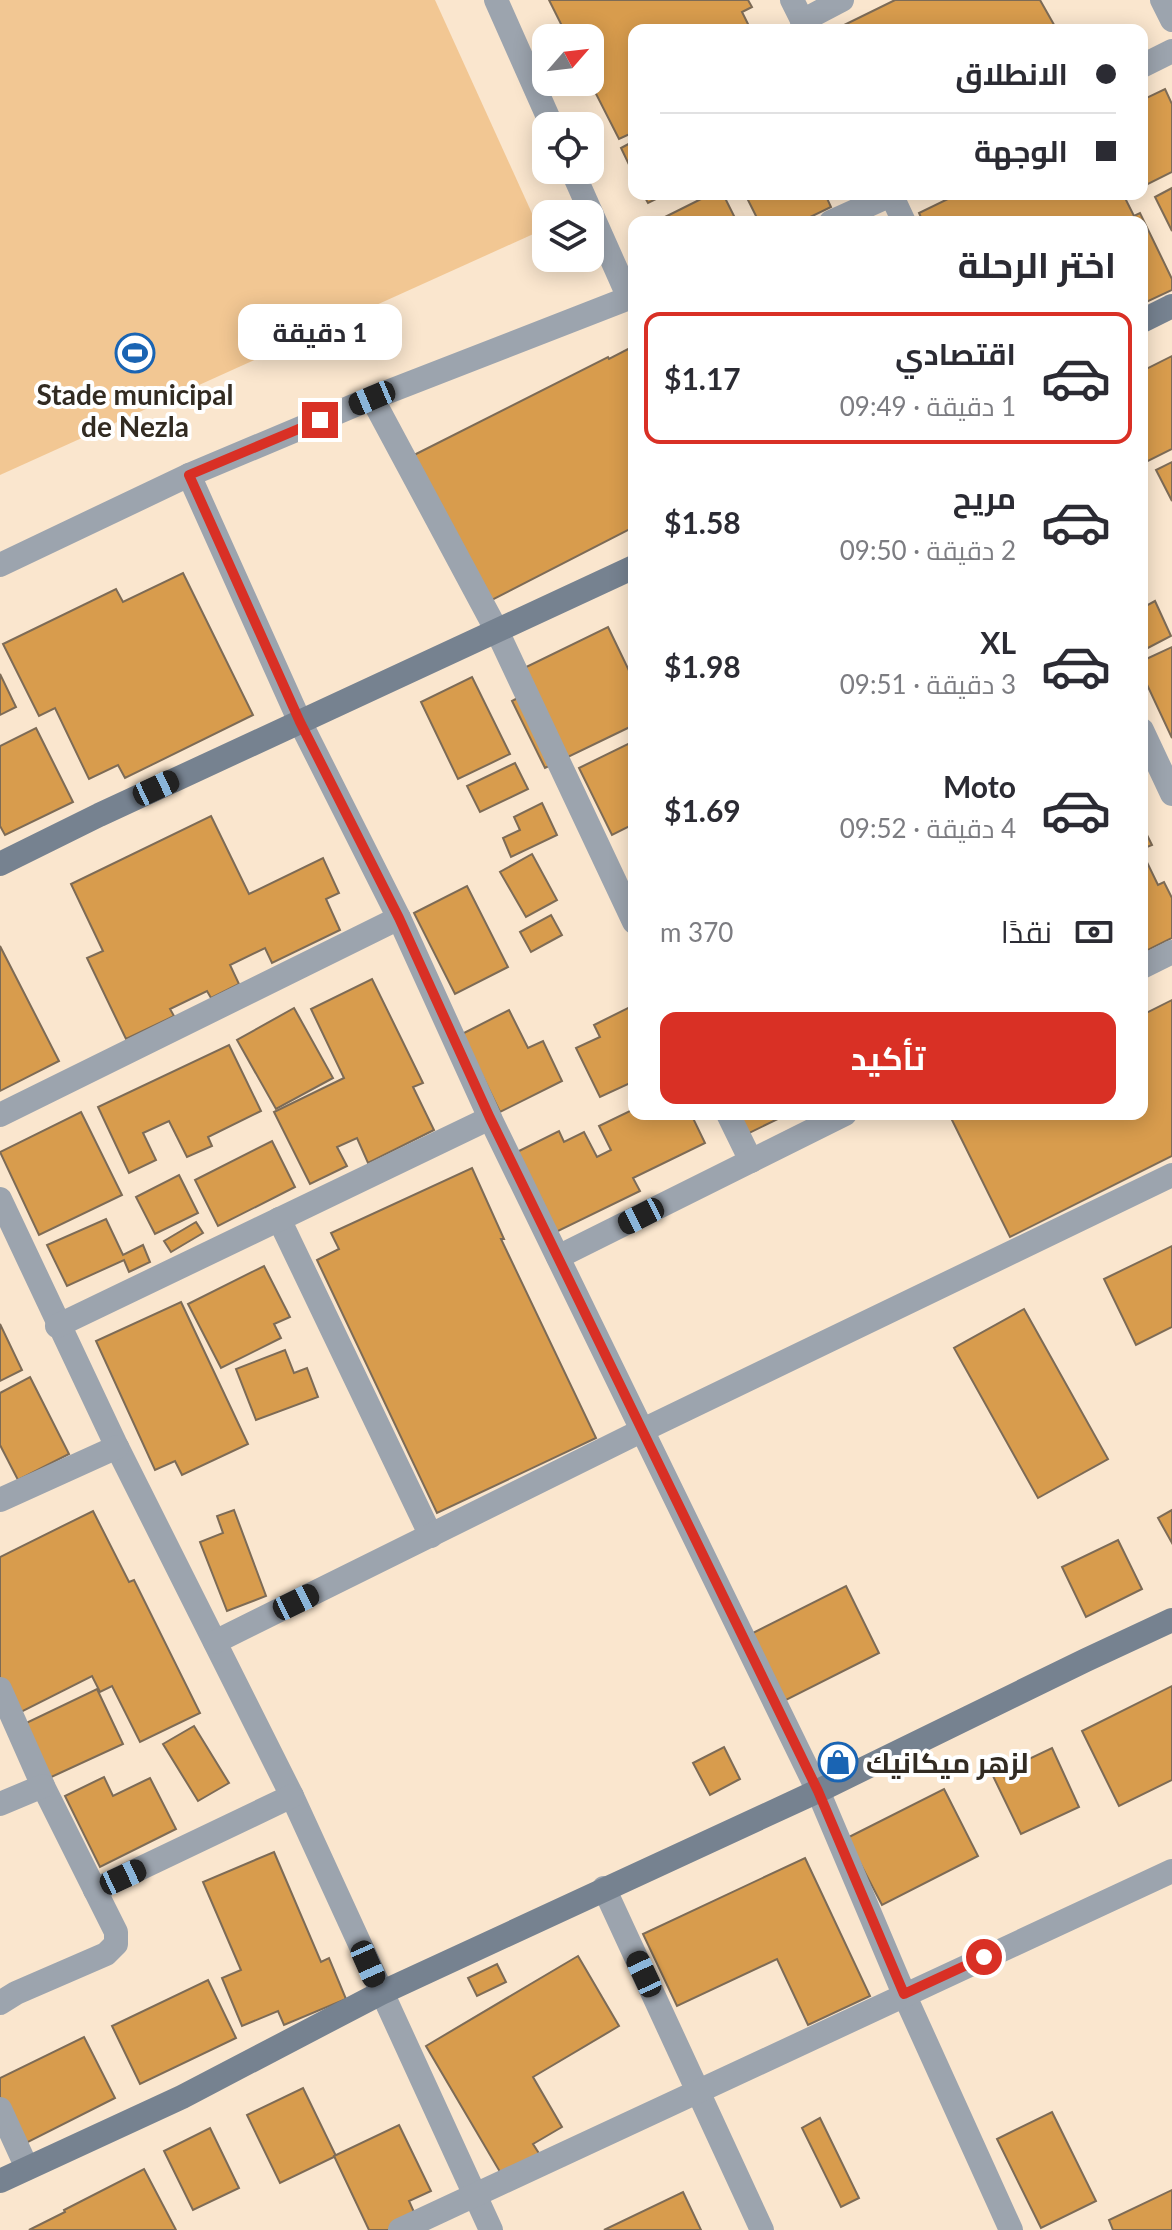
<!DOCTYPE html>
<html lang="ar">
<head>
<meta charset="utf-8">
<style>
  body { margin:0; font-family:Lato,Cairo,sans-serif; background:#f7f7f7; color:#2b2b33; direction:rtl; height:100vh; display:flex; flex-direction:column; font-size:30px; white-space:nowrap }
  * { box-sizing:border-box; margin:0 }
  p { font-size:26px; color:#7c7c81 }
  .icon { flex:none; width:44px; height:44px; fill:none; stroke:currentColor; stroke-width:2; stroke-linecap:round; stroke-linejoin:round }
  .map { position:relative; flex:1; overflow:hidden; direction:ltr }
  .panel { position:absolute; left:628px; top:216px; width:520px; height:904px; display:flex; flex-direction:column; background:#fff; border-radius:16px; box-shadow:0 4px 20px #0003; direction:rtl }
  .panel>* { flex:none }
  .banner { position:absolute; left:628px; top:24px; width:520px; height:176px; border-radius:16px; box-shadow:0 4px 20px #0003; direction:rtl; display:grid; align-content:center; height:176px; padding:0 32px; background:#fff }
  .needle { width:52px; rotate:62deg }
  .tools { position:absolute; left:532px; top:24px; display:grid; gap:16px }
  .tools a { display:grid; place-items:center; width:72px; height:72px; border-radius:16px; background:#fff; box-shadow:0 4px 20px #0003; font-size:40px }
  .end { position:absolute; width:36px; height:36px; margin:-18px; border:10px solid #d93025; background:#fff; box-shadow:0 0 0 4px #fff }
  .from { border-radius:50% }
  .bubble { position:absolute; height:56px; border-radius:16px; background:#fff; box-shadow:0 4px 20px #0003; font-size:26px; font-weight:700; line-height:56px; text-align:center; direction:rtl }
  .car { position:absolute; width:24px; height:48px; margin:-24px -12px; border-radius:10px; box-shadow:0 0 6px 2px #0007; background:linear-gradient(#222 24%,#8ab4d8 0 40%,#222 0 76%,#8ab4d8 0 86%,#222 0) }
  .banner b { display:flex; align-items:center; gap:28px; height:76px; font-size:30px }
  .banner b+b { border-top:2px solid #e1e1e2 }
  .banner i { width:20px; height:20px; background:#2b2b33 }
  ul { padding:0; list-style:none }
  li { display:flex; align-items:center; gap:24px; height:132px; margin:0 16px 12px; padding:0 16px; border:4px solid transparent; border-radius:16px }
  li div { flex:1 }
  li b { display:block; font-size:30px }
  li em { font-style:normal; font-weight:700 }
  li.active { border-color:#d93025 }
  li>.icon { width:72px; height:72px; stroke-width:1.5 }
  h2 { padding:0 32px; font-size:36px; line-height:96px }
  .pay { display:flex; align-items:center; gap:20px; height:88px; padding:0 32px; font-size:30px }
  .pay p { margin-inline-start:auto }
  .button { display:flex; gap:16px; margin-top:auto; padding:16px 32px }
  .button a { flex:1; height:92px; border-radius:16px; background:#d93025; color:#fff; font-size:32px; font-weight:700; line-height:92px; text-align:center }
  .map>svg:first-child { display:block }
  .garden { fill:#f2c793 }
  .building { fill:#d89c4d; stroke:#7d6b56; stroke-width:2 }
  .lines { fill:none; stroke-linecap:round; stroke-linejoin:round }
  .street { stroke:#9ca4ae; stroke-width:24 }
  .secondary { stroke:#768290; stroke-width:24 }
  .route { stroke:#d93025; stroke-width:10 }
  .labels { text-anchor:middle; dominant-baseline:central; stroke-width:8; stroke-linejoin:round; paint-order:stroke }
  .poi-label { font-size:28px; font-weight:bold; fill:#322b22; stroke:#fff }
</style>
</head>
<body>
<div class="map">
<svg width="1172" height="2230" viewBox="0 0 1172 2230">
  <rect width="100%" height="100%" fill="#fae6ce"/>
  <polygon class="garden" points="0,0 435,0 540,231 0,475"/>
  <g class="building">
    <polygon points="549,0 748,0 752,7 742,12 751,30 634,30 634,95 630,97 634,106 634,132 619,139 590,82 590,38 568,38"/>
    <polygon points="895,0 1040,0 1057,30 834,30"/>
    <polygon points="1165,89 1172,104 1172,172 1144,186 1142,100"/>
    <polygon points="634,141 634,175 621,148"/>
    <polygon points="1172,188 1172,231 1155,197"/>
    <polygon points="643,194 666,194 648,203"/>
    <polygon points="711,194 723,194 737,222 668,222 665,217"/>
    <polygon points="745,194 825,194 831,207 800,222 759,222"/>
    <polygon points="958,194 1123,194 1134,216 1140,213 1172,279 1172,290 1142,304 1142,222 923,222 919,213"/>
    <polygon points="634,346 634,527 488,602 414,455 608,357 609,359"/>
    <polygon points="1172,356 1172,449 1142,464 1142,371"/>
    <polygon points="1172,462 1172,501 1156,470"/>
    <polygon points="183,573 253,715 125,778 118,765 89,779 55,708 39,716 3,644 116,589 123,602"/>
    <polygon points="1155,601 1171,636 1142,651 1142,608"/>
    <polygon points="608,627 634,681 634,725 545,768 512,701 527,693 516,672"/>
    <polygon points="1172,647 1172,738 1142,674 1142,661"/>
    <polygon points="0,674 16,707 0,715"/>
    <polygon points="472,677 510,754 458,779 421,702"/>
    <polygon points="36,728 73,802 5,835 0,826 0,746"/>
    <polygon points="634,741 634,824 612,835 579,768"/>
    <polygon points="515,763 528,789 480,812 467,786"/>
    <polygon points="542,803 557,835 511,857 503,838 520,830 514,817"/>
    <polygon points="211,816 249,894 323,858 339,893 326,899 340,930 272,963 265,948 230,965 239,984 211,998 207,991 170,1009 174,1016 126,1039 87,958 103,951 71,884"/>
    <polygon points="1142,825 1152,845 1142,849"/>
    <polygon points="1142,852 1158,885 1164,882 1172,898 1172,938 1142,953"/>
    <polygon points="532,854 557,900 526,917 500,872"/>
    <polygon points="467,886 508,967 455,994 414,913"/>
    <polygon points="551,915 562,935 531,952 520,932"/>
    <polygon points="0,946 59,1061 0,1091"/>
    <polygon points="372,979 423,1083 413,1087 434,1130 368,1163 357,1138 337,1147 347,1166 310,1184 274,1112 344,1078 311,1009"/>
    <polygon points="1172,1000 1172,1156 1010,1237 949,1114 1142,1114 1142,1015"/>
    <polygon points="634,1005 634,1091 630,1083 600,1097 576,1048 600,1037 594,1025"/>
    <polygon points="294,1008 333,1078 276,1109 237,1040"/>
    <polygon points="509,1010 528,1048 543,1041 562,1081 500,1112 462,1034"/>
    <polygon points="229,1045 261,1111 208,1137 212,1146 187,1157 169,1121 143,1133 156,1160 129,1173 98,1107"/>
    <polygon points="634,1109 634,1114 691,1114 705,1143 633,1178 640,1191 556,1232 517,1152 559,1131 564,1142 584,1132 597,1157 611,1150 599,1126"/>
    <polygon points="81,1112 122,1195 39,1235 0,1152"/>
    <polygon points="730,1114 788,1114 741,1137"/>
    <polygon points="272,1141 295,1187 218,1226 195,1180"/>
    <polygon points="472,1168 504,1239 501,1239 596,1438 437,1513 317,1260 339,1249 331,1233"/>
    <polygon points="179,1175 198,1213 155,1234 136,1197"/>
    <polygon points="106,1219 123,1255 143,1245 150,1262 129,1272 124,1260 67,1286 47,1245"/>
    <polygon points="196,1222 203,1233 171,1252 164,1241"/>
    <polygon points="1172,1246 1172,1327 1136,1345 1104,1279"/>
    <polygon points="264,1266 290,1317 274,1324 281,1338 221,1368 188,1304"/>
    <polygon points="181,1302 248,1444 182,1475 175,1461 155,1470 96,1341"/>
    <polygon points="1024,1309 1108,1459 1038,1498 954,1348"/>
    <polygon points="0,1324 22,1370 0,1381"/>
    <polygon points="285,1350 294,1373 307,1368 318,1397 256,1420 236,1369"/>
    <polygon points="30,1377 69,1454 18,1480 0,1445 0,1393"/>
    <polygon points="234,1510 266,1596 227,1611 200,1542 223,1533 217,1516"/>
    <polygon points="1172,1510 1172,1543 1158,1518"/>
    <polygon points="93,1511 129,1582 134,1580 200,1713 140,1742 112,1686 100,1692 92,1676 15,1715 0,1685 0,1557"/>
    <polygon points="1118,1540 1142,1589 1086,1617 1062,1567"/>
    <polygon points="846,1586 879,1653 782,1702 749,1635"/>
    <polygon points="1172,1686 1172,1780 1119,1806 1082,1731"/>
    <polygon points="97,1689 123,1744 47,1779 22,1725"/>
    <polygon points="194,1726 229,1783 198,1801 163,1744"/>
    <polygon points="724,1747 740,1779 710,1795 693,1763"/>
    <polygon points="1052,1748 1079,1807 1021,1834 993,1776"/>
    <polygon points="104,1777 113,1796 150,1778 176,1829 100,1867 65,1796"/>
    <polygon points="944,1789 978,1856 882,1905 847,1838"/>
    <polygon points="274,1852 321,1962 329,1958 346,1999 284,2025 278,2011 242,2026 222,1978 241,1970 203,1882"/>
    <polygon points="805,1858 870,1996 808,2025 777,1959 677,2006 643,1934"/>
    <polygon points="578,1956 619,2026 533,2077 562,2127 533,2144 540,2155 503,2177 426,2046"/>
    <polygon points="497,1964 506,1982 477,1996 468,1978"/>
    <polygon points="208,1980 236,2038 140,2084 112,2026"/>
    <polygon points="84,2037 115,2098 24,2144 0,2097 0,2078"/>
    <polygon points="303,2088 336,2156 280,2183 247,2115"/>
    <polygon points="1052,2112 1096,2201 1041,2228 997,2139"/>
    <polygon points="820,2118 859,2198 841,2207 802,2128"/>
    <polygon points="399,2125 431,2191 409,2201 418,2221 399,2230 369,2230 334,2156"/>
    <polygon points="210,2128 239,2188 193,2210 164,2151"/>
    <polygon points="144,2169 176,2230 29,2230 65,2212 64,2210"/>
    <polygon points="1172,2190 1172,2230 1113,2230 1109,2220"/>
    <polygon points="683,2192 701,2230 604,2230"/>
  </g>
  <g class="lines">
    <g class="street">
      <polyline points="496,0 552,126"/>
      <polyline points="792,0 807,30"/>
      <polyline points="1162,0 1172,20"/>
      <polyline points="802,21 842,0"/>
      <polyline points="1142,66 1172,51"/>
      <polyline points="891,194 904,222"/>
      <polyline points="831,222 893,194"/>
      <polyline points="372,398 497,631 634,922"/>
      <polyline points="189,475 300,722 399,918 490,1118 818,1791 904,1994 1011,2230"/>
      <polyline points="0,565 189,475 372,398 629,298 572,170"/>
      <polyline points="1142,730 1172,794"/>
      <polyline points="1142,967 1172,952"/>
      <polyline points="728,1114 751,1161"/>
      <polyline points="0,1115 399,918"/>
      <polyline points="0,1199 117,1447 292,1796 491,2230"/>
      <polyline points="279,1219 431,1536"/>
      <polyline points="558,1257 845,1114"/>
      <polyline points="57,1326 490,1118"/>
      <polyline points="0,1500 117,1447"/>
      <polyline points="215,1642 643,1430 1172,1175"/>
      <polyline points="0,1689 43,1786 116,1932 116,1944 106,1954 16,1993 0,2003"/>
      <polyline points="0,1804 43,1786"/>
      <polyline points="604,1888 762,2230"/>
      <polyline points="95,1890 292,1796"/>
      <polyline points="0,2109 27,2168"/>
      <polyline points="400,2230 1172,1871"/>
    </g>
    <g class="secondary">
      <polyline points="1142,321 1172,306"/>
      <polyline points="0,864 99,815 634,567"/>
      <polyline points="0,2181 182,2097 381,1993 818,1791 1086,1660 1172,1620"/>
    </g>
  </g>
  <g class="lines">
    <polyline class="route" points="320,420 189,475 300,722 399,918 490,1118 818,1791 904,1994 984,1957"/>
  </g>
  <defs>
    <symbol id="stadium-ring" viewBox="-11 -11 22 22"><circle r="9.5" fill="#fff" stroke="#1a64b3" stroke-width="1.5"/><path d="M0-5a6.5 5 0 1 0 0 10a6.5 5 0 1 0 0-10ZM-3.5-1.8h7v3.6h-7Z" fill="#1a64b3"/></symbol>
    <symbol id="shop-ring" viewBox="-11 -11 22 22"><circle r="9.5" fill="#fff" stroke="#1a64b3" stroke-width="1.5"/><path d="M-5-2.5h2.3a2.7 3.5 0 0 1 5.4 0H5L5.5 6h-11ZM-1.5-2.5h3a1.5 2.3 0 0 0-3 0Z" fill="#1a64b3"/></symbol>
  </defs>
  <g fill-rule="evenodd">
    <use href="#stadium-ring" x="113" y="331" width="44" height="44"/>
    <use href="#shop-ring" x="816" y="1740" width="44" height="44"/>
  </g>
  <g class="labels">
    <g class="poi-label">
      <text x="135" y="394">Stade municipal<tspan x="135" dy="32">de Nezla</tspan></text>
      <text x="866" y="1762" text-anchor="start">لزهر ميكانيك</text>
    </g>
  </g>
</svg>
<div class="tools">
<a><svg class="needle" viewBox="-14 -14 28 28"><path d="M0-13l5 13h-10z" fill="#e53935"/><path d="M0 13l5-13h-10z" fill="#7c7c81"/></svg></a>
<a><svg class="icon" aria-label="locate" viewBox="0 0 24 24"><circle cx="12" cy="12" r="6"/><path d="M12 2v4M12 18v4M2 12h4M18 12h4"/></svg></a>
<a><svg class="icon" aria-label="layers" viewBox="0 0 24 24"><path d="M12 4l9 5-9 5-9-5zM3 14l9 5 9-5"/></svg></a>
</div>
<i class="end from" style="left:984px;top:1957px"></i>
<i class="end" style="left:320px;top:420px"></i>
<div class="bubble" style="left:238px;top:304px;width:164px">1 دقيقة</div>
<i class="car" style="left:372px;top:398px;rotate:247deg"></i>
<i class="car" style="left:156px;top:788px;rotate:65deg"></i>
<i class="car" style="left:641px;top:1216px;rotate:243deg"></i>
<i class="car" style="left:296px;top:1602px;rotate:64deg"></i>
<i class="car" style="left:123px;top:1877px;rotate:65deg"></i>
<i class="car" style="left:368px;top:1964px;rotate:156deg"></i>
<i class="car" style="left:644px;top:1974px;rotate:335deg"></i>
<div class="banner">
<b><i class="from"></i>الانطلاق</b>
<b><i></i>الوجهة</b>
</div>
<section class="panel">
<h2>اختر الرحلة</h2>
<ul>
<li class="active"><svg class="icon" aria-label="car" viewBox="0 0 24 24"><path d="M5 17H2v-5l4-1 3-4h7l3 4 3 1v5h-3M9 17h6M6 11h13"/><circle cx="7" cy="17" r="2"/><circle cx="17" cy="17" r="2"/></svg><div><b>اقتصادي</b><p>1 دقيقة · 09:49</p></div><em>$1.17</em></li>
<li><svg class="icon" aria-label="car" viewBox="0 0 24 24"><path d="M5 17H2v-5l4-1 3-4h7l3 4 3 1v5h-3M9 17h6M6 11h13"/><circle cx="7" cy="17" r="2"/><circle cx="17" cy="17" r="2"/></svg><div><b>مريح</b><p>2 دقيقة · 09:50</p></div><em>$1.58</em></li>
<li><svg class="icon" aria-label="car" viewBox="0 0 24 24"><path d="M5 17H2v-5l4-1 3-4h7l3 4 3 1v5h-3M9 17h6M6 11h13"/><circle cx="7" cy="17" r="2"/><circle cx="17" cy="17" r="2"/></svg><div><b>XL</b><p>3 دقيقة · 09:51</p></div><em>$1.98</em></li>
<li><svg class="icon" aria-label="car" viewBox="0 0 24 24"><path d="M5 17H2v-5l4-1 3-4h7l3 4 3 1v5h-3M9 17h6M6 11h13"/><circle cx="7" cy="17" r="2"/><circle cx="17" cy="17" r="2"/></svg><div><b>Moto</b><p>4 دقيقة · 09:52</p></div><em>$1.69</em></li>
</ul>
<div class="pay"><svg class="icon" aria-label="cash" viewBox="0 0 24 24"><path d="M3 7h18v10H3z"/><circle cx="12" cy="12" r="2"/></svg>نقدًا<p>370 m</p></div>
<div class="button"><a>تأكيد</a></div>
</section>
</div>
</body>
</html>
